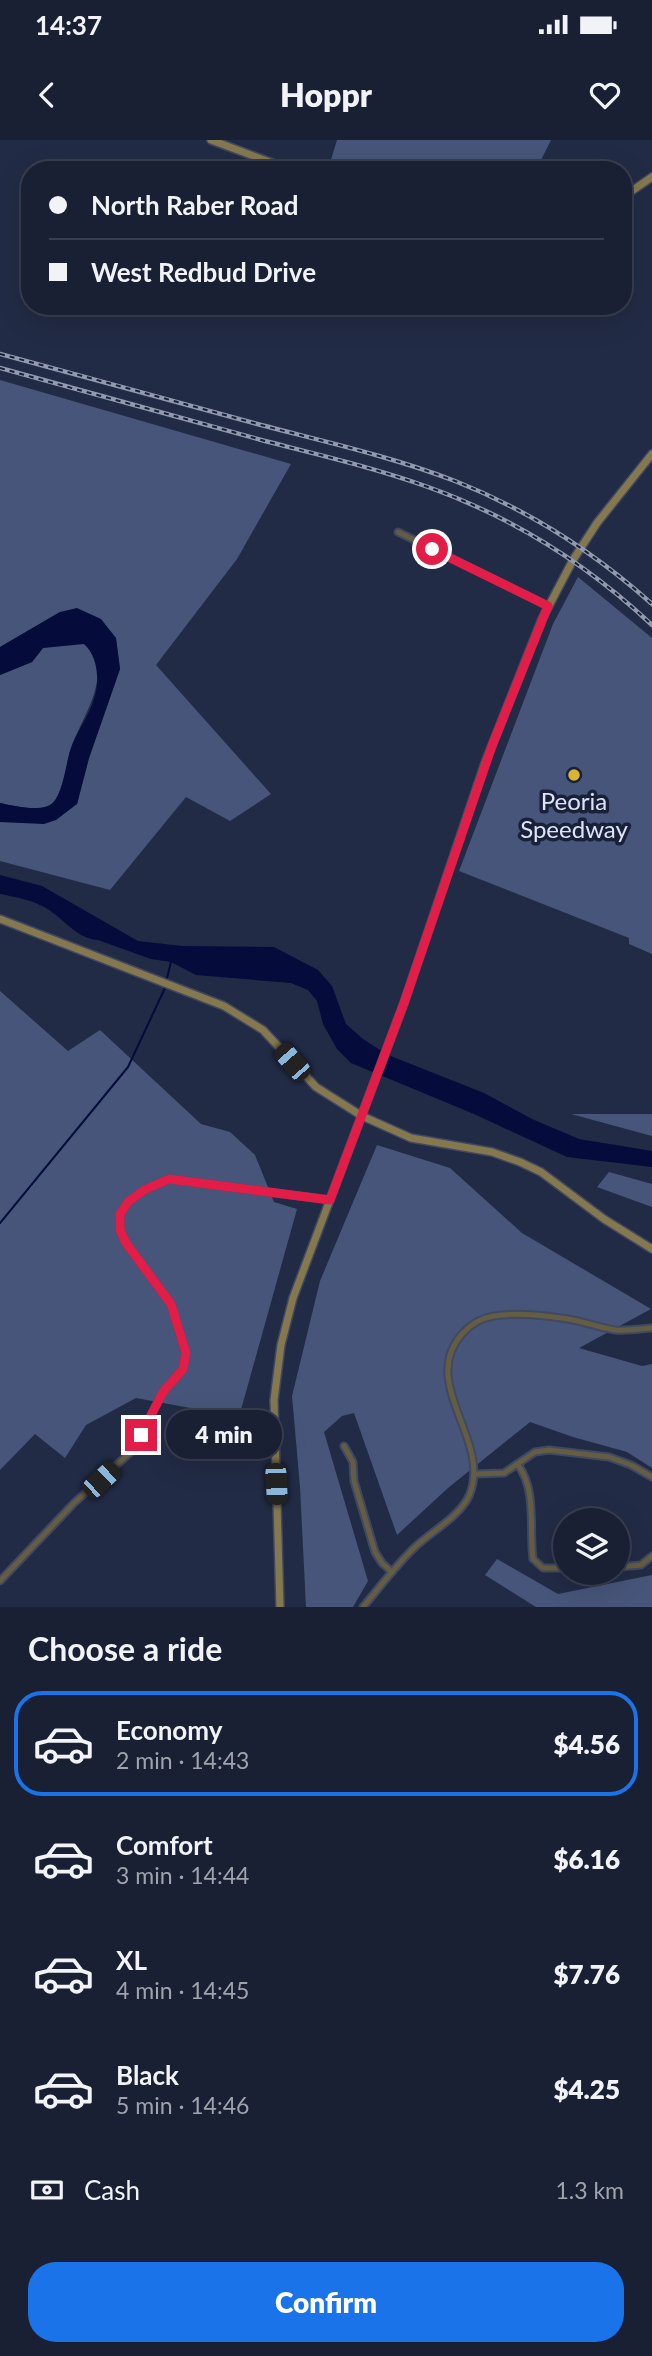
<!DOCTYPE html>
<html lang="en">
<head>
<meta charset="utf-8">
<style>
  body { margin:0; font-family:Lato,sans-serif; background:#23283c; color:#f1f3f6; height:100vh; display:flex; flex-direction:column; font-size:26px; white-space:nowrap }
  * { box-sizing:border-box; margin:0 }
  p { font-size:23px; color:#9fa3ac }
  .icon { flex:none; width:38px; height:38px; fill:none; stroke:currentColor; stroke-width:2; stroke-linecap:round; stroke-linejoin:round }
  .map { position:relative; height:1467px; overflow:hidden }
  .details { display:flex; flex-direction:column; background:#1a2034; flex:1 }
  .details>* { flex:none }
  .guide { position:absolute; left:21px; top:21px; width:611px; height:154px; border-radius:28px; box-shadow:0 7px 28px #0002,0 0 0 2px #383e4f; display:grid; align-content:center; height:154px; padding:0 28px; background:#1a2034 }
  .fabs { position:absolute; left:553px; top:1368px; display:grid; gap:14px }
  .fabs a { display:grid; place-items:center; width:77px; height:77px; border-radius:50%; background:#1a2034; box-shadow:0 7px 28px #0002,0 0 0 2px #383e4f; font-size:35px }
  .end { position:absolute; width:32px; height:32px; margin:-16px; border:9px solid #e11d48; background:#fff; box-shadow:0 0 0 4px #fff }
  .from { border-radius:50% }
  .bubble { position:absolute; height:49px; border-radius:24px; background:#1a2034; box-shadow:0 7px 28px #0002,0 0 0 2px #383e4f; font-size:23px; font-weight:800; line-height:49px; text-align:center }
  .car { position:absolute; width:21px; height:42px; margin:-21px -10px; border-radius:9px; box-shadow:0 0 5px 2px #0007; background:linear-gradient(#222 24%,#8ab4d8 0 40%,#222 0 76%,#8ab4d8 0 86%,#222 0) }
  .guide b { display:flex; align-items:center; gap:24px; height:66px; font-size:26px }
  .guide b+b { border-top:2px solid #383e4f }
  .guide i { width:18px; height:18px; background:#f1f3f6 }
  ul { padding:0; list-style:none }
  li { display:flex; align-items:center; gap:21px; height:105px; margin:0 14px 10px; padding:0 14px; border:4px solid transparent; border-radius:28px }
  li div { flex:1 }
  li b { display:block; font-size:26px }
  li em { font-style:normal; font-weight:800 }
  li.active { border-color:#1a73e8 }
  li>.icon { width:63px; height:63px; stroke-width:1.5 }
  h2 { padding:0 28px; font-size:32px; line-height:84px }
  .pay { display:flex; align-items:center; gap:18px; height:77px; padding:0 28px; font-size:26px }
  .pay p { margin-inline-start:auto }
  .button { display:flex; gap:14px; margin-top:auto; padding:14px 28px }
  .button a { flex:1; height:80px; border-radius:28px; background:#1a73e8; color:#fff; font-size:28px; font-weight:800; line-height:80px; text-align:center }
  .status { display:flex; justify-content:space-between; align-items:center; height:49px; padding:0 35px; background:#1a2034; direction:ltr }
  .status svg { height:19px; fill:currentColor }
  header { display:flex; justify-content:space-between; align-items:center; height:91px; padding:0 28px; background:#1a2034; font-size:32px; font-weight:800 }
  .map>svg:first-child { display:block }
  .green { fill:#47557a }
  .water { fill:#050b3a }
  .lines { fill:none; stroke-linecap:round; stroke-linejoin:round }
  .stream { stroke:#050b3a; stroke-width:2 }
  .street-casing { stroke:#404961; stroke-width:9 }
  .secondary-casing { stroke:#404961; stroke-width:10 }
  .street { stroke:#655d43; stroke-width:5 }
  .secondary { stroke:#85784e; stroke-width:7 }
  .rail-casing { stroke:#9199ae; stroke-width:4.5 }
  .rail { stroke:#19213a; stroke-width:2; stroke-dasharray:5; stroke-linecap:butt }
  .route { stroke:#e11d48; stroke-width:9 }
  .poi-dot { fill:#d7b434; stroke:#19213a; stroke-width:2.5 }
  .labels { text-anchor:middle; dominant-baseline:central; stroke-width:7; stroke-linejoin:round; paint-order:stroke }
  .poi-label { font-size:24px; fill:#dde4f6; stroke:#19213a }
</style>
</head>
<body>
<div class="status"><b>14:37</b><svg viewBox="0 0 49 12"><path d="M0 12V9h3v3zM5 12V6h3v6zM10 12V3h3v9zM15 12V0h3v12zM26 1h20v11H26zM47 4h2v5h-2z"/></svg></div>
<header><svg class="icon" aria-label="back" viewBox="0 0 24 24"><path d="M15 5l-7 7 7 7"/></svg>Hoppr<svg class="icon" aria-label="heart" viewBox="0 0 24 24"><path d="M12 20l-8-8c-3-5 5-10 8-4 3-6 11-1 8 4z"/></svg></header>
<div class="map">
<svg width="652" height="1467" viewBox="0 0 652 1467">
  <rect width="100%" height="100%" fill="#222b45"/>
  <g class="green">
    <polygon points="337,0 551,0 536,30 432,30 429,22 415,30 346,30 330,23"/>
    <polygon points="0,240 291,324 237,419 156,525 271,654 230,681 186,657 110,750 0,721 0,682 77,664 89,618 120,529 116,498 60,472 0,507"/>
    <polygon points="578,437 652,498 652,814 629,804 629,798 459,731 553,484"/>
    <path d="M64,504H84C117,532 81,578 71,608C66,621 63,661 48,666C35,671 14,666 0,663V535L32,522L43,508Z"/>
    <polygon points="0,851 68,911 100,890 201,984 230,992 255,1015 274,1062 297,1069 239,1277 136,1258 86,1285 65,1318 35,1294 0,1330"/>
    <polygon points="571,974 652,974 652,996"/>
    <polygon points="377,1005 450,1028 522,1093 651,1169 579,1208 642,1226 652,1224 652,1328 627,1312 573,1297 530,1282 448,1348 397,1395 354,1273 342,1276 324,1292 368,1441 353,1467 306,1467 300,1347 292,1256 320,1141"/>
    <polygon points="609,1032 652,1044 652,1067 597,1047"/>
    <polygon points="497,1419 558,1454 652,1435 652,1467 536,1467 485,1435"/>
  </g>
  <g class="water">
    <path d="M77,468L101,479L116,498L120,529L89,618L77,664L56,680L44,684L0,682V663C14,666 34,671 48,666C63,661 66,621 71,608C77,591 89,576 94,559C100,542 98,516 84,504L43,508L32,522L0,535V507L60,472Z"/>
    <path d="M0,735L42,746L138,801L182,806L274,807L318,830L332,846L346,884L363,899L388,915L484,953L532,979L579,999L652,1011V1027L567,1017L474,974L351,923L337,909L323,884L317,861L308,850L291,843L196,835L171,822L151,819L98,800C75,799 62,775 42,766C28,759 15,757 0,754Z"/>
  </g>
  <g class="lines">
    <g class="stream">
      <polyline points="166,842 171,822"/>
      <polyline points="0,1083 128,927 165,848"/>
    </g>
    <defs>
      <g id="street">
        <polyline points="398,392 548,466"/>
        <polyline points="344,1306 353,1322 354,1341 375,1412 382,1423 392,1432"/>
        <path d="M518,1325C537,1350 529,1389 533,1419L543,1428H565"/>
        <polyline points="475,1334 504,1333 535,1312 549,1310 609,1317 631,1325 652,1337"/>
        <polyline points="618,1427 641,1425 652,1416"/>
        <polyline points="0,1441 74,1363 132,1311 163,1252 183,1229 186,1213 171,1164 126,1103 120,1090 120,1074 128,1062 144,1050 169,1039 330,1060"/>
        <path d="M363,1467C380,1447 396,1425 415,1407C432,1391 459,1377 469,1356C493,1301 418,1244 462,1194C470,1185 481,1178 494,1176C520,1172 553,1176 578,1181C591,1184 602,1188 615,1190C627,1191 640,1189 652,1188"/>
      </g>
      <g id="secondary">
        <polyline points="211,0 291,30"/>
        <polyline points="623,57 652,37"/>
        <polyline points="0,779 224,866 263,890 316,947 362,976 411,998 492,1012 520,1022 541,1032 604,1079 652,1109"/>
        <polyline points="280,1467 274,1260 281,1205 293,1158 404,863 485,623 542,479 573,420 597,383 652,314"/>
      </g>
    </defs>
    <use href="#street" class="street-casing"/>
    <use href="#secondary" class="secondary-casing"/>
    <use href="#street" class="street"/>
    <use href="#secondary" class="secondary"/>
    <defs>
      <g id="rail">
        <path d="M0,214C87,237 174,261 261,285C326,302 393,317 455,341C528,370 594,412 652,464"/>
        <path d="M0,228C88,253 177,276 265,301C320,315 375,328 428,347C512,377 587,424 652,485"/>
      </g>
    </defs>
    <use href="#rail" class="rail-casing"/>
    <use href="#rail" class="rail"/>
  </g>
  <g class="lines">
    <polyline class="route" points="141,1295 163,1252 183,1229 186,1213 171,1164 126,1103 120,1090 120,1074 128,1062 144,1050 169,1039 330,1060 404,863 492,606 548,466 432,409"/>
  </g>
  <circle class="poi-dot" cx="574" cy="635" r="7"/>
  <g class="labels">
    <g class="poi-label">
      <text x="574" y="660">Peoria<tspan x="574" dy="28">Speedway</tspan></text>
    </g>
  </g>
</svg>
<div class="fabs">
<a><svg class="icon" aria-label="layers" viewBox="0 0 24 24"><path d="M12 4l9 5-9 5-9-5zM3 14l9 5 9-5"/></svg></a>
</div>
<i class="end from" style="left:432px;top:409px"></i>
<i class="end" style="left:141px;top:1295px"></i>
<div class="bubble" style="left:166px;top:1270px;width:116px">4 min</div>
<i class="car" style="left:292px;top:922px;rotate:319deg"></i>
<i class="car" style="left:101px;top:1340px;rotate:47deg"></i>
<i class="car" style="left:276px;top:1344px;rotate:177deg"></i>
<div class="guide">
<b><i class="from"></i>North Raber Road</b>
<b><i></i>West Redbud Drive</b>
</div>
</div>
<section class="details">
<h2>Choose a ride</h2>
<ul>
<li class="active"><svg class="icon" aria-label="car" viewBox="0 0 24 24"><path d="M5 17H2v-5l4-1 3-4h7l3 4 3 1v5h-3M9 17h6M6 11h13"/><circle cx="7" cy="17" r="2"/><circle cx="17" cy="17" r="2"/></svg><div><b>Economy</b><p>2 min · 14:43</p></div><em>$4.56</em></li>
<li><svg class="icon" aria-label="car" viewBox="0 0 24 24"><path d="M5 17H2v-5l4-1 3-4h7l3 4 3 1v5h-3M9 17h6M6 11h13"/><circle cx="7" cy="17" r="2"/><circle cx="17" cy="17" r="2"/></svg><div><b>Comfort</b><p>3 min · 14:44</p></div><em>$6.16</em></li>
<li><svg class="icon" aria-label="car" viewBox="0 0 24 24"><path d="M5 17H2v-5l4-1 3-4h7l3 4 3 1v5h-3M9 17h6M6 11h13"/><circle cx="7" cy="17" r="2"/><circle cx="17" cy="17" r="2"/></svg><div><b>XL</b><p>4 min · 14:45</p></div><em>$7.76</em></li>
<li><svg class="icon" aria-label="car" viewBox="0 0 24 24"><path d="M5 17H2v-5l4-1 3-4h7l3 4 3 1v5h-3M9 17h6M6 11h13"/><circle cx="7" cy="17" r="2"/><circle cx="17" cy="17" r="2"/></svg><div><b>Black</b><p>5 min · 14:46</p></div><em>$4.25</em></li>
</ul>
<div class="pay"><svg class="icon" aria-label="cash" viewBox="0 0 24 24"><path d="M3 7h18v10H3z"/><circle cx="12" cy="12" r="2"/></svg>Cash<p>1.3 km</p></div>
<div class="button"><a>Confirm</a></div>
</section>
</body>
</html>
